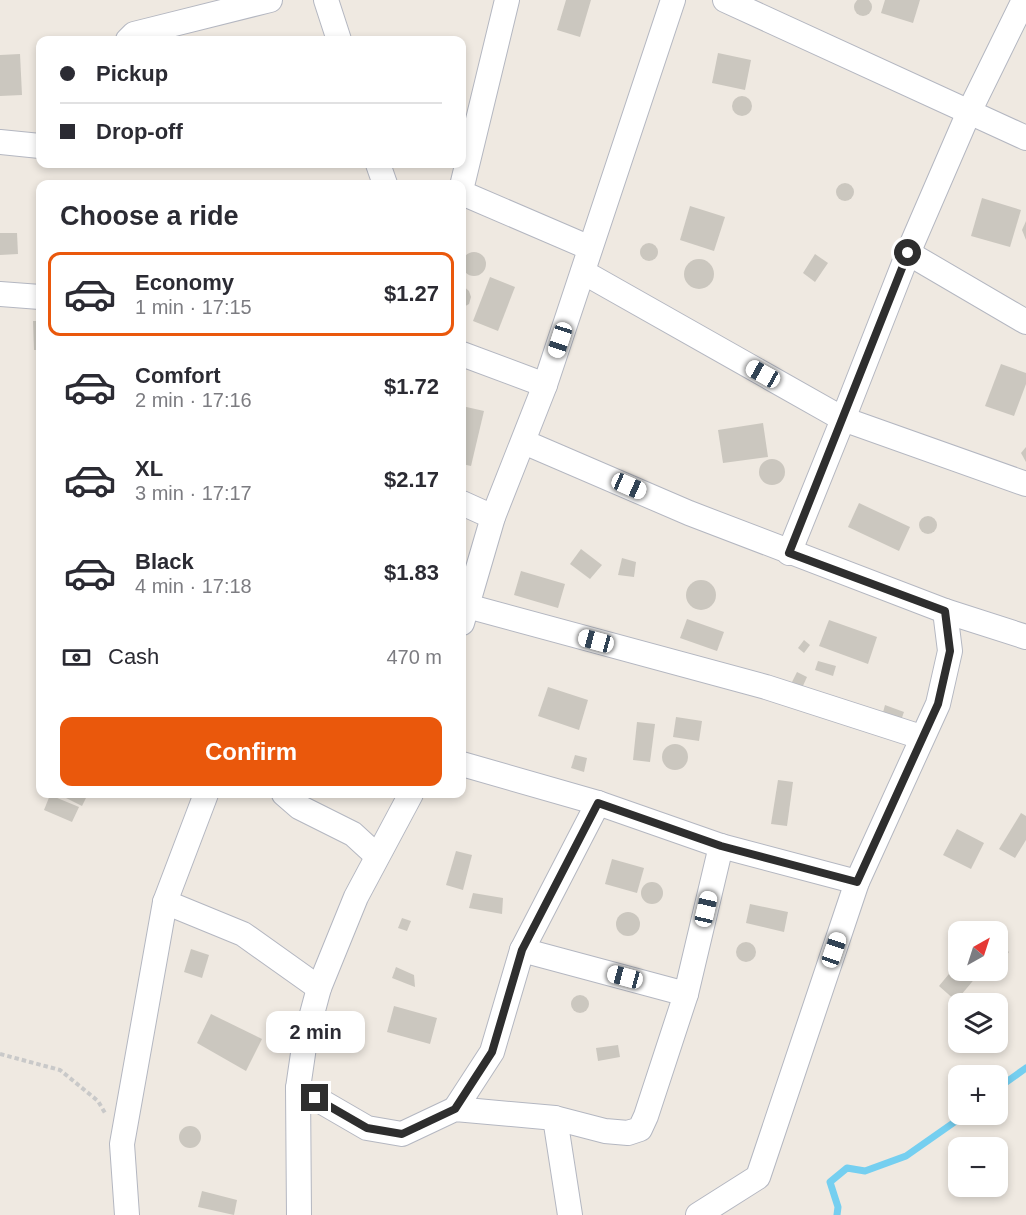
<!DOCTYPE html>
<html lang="en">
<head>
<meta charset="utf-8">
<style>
  body { margin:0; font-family:Arial,sans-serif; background:#f2f2f3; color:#2b2b33; height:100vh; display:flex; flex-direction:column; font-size:22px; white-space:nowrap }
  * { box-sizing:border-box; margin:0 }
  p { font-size:20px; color:#7c7c81 }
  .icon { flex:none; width:33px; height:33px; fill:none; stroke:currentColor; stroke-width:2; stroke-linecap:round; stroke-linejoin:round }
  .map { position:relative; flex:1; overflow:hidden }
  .sheet { position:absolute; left:36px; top:180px; width:430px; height:618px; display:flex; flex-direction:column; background:#fff; border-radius:12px; box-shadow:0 3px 9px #0003 }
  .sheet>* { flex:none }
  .banner { position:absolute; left:36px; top:36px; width:430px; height:132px; border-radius:12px; box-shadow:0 3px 9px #0003; display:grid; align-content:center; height:132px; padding:0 24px; background:#fff }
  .needle { width:39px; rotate:39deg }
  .fabs { position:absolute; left:948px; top:921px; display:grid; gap:12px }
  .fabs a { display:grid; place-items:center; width:60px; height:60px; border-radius:12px; background:#fff; box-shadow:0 3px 9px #0003; font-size:30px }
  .end { position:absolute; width:27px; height:27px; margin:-14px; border:8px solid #2e2e2e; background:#fff; box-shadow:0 0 0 3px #fff }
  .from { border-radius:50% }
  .bubble { position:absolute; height:42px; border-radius:12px; background:#fff; box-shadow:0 3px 9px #0003; font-size:20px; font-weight:600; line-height:42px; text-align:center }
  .car { position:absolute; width:18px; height:36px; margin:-18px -9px; border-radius:8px; box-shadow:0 0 4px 2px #0007; background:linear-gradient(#fff 24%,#345 0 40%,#fff 0 76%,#345 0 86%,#fff 0) }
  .banner b { display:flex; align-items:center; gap:21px; height:57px; font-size:22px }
  .banner b+b { border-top:2px solid #e1e1e2 }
  .banner i { width:15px; height:15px; background:#2b2b33 }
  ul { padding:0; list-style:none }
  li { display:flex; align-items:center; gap:18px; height:84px; margin:0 12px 9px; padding:0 12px; border:3px solid transparent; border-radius:12px }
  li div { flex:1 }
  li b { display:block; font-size:22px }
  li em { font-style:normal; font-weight:600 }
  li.on { border-color:#ea580c }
  li>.icon { width:54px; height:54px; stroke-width:1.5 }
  h2 { padding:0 24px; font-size:27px; line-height:72px }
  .pay { display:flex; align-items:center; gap:15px; height:66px; padding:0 24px; font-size:22px }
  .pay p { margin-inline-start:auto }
  .action { display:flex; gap:12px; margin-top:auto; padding:12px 24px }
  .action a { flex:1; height:69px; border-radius:12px; background:#ea580c; color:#fff; font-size:24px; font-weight:600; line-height:69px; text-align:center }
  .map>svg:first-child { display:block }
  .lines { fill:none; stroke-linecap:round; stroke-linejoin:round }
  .stream { stroke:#75cff0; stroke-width:7 }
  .building { fill:#cbc7bf }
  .minor-casing { stroke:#b4b7c1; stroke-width:26 }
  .path { stroke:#c9c9c9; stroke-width:4; stroke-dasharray:4.5 3; stroke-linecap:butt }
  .minor { stroke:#fff; stroke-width:24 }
  .route { stroke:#2e2e2e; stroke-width:8 }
</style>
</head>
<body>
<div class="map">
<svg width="1026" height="1215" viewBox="0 0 1026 1215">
  <rect width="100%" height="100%" fill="#efe9e1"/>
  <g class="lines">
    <g class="stream">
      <polyline points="998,1088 1026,1068"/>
      <polyline points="837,1215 838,1207 830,1182 847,1168 865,1171 906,1156 966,1114"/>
    </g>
  </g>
  <g class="building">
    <circle cx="863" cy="7" r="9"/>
    <polygon points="566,0 591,0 580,37 557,30"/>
    <polygon points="885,0 920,0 913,23 881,13"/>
    <polygon points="718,53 751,60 745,90 712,83"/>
    <polygon points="20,54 22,95 0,96 0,55"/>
    <circle cx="742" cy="106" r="10"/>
    <circle cx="845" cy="192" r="9"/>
    <polygon points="982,198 1021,210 1010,247 971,236"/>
    <polygon points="690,206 725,217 714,251 680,240"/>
    <polygon points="1026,221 1026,240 1022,230"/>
    <polygon points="0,233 17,233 18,254 0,255"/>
    <circle cx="649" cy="252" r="9"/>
    <circle cx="474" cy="264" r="12"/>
    <polygon points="815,254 828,263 815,282 803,273"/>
    <circle cx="699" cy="274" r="15"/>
    <polygon points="490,277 515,287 498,331 473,321"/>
    <polygon points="462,285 469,291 471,297 469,304 462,308"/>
    <polygon points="33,321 40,321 40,350 34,350"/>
    <polygon points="1001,364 1026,373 1026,384 1014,416 985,406"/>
    <polygon points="462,406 484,411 471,466 462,464"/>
    <polygon points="763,423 768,457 723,463 718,430"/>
    <polygon points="1026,447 1026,462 1021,453"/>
    <circle cx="772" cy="472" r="13"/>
    <polygon points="859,503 910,527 899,551 848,527"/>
    <circle cx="928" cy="525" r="9"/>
    <polygon points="581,549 602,565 590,579 570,564"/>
    <polygon points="622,558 636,562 634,577 618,575"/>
    <polygon points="521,571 565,584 558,608 514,595"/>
    <circle cx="701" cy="595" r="15"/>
    <polygon points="687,619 724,632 717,651 680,638"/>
    <polygon points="829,620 877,637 868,664 819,646"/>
    <polygon points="804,640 810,645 804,653 798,648"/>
    <polygon points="818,661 836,666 833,676 815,670"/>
    <polygon points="797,672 807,677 802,688 792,682"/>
    <polygon points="548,687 588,700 579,730 538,716"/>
    <polygon points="885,705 904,712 900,723 882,716"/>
    <polygon points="676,717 702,721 699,741 673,737"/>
    <polygon points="637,722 655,724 650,762 633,760"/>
    <circle cx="675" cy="757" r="13"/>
    <polygon points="575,755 587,758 584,772 571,768"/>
    <polygon points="778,780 793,782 787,826 771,824"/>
    <polygon points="58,794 88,794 82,806"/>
    <polygon points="50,795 79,807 72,822 44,810"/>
    <polygon points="1021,813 1026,816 1026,840 1015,858 999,849"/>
    <polygon points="957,829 984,843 971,869 943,855"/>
    <polygon points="456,851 472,855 463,890 446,885"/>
    <polygon points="612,859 644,868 637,893 605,884"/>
    <circle cx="652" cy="893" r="11"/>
    <polygon points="473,893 503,898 502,914 469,908"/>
    <polygon points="750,904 788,912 784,932 746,923"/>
    <circle cx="628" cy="924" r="12"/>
    <polygon points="402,918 411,921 407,931 398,928"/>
    <circle cx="746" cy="952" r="10"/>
    <polygon points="998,943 1009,952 999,965 998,963"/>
    <polygon points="191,949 209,955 202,978 184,972"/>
    <polygon points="958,963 958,970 970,970 977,976 956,1001 939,986"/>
    <polygon points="396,967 414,975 415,987 392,978"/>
    <circle cx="580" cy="1004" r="9"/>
    <polygon points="394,1006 437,1018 430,1044 387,1032"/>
    <polygon points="211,1014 262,1039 246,1071 197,1043"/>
    <polygon points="618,1045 620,1057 598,1061 596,1048"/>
    <circle cx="190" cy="1137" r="11"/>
    <polygon points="202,1191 237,1200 234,1215 198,1207"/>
  </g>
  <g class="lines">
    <defs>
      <g id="minor">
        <polyline points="326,0 339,40"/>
        <polyline points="725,0 1026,138"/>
        <polyline points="128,40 134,34 270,0"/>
        <polyline points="0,142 40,146"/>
        <polyline points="378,164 385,184"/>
        <polyline points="462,186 507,0"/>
        <polyline points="462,193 590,248"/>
        <polyline points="908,253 1026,322"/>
        <polyline points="583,272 843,419 908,253 969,112 1024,0"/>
        <polyline points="0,294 40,297"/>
        <polyline points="462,354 545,385"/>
        <polyline points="524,442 689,513 945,611 950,651 938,704 857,882 758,1177 698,1215"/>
        <polyline points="462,503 493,517"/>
        <polyline points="789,553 843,419 1026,484"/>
        <polyline points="467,606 766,687 921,737"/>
        <polyline points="945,611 1026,637"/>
        <polyline points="462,623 493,517 545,385 673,0"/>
        <polyline points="462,764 598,803 721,846 857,882"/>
        <polyline points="284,794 299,807 353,834 377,856"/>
        <polyline points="165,902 243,934 319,988"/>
        <polyline points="522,950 686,994"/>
        <polyline points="298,1088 367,1128 402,1134 455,1109 555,1118 605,1131 628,1133 640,1129 646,1116 686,994 721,846"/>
        <polyline points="455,1109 492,1052 522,950 598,803"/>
        <polyline points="555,1118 570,1215"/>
        <polyline points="127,1215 122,1144 165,902 206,794"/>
        <polyline points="299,1215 298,1088 305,1040 319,988 356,897 411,794"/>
      </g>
    </defs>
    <use href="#minor" class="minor-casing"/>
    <polyline class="path" points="0,1054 60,1070 98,1101 105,1113"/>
    <use href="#minor" class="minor"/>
  </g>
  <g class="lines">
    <polyline class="route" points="315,1098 367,1128 402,1134 455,1109 492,1052 522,950 598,803 721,846 857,882 938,704 950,651 945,611 789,553 908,253"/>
  </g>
</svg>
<div class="fabs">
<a><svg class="needle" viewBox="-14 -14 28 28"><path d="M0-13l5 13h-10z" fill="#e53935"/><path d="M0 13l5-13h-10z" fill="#7c7c81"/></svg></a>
<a><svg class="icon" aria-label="layers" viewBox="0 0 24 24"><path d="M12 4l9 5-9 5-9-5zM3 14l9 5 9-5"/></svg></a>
<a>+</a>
<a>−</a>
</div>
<i class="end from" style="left:908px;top:253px"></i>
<i class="end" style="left:315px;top:1098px"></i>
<div class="bubble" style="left:266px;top:1011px;width:99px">2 min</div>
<i class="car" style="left:560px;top:340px;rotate:198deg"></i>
<i class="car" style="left:763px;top:374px;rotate:299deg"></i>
<i class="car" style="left:629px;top:486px;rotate:114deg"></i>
<i class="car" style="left:596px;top:641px;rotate:285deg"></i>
<i class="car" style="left:706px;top:909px;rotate:13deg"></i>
<i class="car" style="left:834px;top:950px;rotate:19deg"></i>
<i class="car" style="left:625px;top:977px;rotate:285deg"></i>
<div class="banner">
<b><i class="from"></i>Pickup</b>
<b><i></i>Drop-off</b>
</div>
<section class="sheet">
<h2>Choose a ride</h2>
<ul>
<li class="on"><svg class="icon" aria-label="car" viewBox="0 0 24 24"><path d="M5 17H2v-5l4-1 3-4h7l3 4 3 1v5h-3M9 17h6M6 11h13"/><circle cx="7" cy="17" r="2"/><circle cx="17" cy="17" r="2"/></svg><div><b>Economy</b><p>1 min · 17:15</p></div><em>$1.27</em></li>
<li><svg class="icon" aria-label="car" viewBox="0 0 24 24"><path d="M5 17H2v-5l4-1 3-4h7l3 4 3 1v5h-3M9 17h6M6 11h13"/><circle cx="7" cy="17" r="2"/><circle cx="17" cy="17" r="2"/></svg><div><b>Comfort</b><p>2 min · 17:16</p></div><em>$1.72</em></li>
<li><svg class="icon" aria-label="car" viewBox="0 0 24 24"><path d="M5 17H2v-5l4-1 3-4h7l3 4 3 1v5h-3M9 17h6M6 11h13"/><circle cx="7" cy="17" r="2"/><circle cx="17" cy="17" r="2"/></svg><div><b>XL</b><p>3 min · 17:17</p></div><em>$2.17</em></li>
<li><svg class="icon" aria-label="car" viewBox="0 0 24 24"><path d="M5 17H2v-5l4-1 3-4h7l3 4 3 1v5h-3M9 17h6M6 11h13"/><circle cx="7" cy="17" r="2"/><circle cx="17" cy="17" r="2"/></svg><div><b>Black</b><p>4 min · 17:18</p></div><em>$1.83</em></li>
</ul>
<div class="pay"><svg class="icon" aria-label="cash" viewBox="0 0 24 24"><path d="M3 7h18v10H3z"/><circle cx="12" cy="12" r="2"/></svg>Cash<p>470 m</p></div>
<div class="action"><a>Confirm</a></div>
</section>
</div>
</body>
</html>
